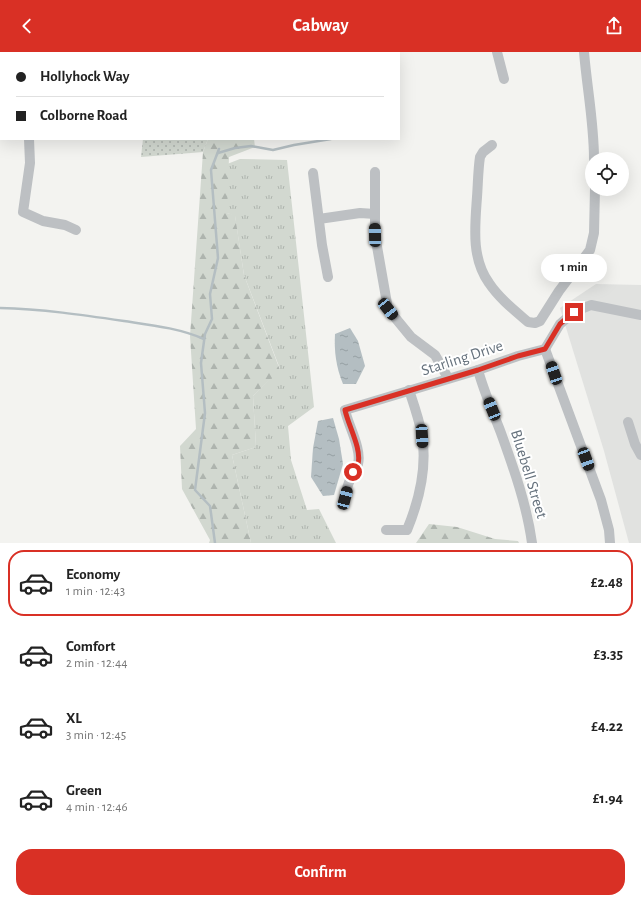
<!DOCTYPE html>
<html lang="en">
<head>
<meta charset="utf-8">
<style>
  body { margin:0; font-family:"Alegreya Sans",sans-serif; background:#f2f2f2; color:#222; height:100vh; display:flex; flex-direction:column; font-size:15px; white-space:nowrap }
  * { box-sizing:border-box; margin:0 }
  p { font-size:13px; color:#767676 }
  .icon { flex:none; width:22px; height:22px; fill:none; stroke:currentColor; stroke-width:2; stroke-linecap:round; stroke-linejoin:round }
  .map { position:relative; height:491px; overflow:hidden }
  .drawer { display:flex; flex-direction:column; background:#fff; flex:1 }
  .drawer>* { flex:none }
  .hud { position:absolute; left:0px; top:0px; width:400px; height:88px; box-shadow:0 4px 16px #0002; display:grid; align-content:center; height:88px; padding:0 16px; background:#fff }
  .controls { position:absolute; left:585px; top:100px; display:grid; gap:8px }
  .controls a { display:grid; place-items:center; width:44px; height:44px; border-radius:50%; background:#fff; box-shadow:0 4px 16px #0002; font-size:20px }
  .end { position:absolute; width:18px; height:18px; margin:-9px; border:5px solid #d93025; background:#fff; box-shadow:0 0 0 2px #fff }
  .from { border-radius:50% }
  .bubble { position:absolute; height:28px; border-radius:14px; background:#fff; box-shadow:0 4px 16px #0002; font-size:13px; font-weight:700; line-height:28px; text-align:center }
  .car { position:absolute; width:12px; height:24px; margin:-12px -6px; border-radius:5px; box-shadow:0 0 3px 1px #0007; background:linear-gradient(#222 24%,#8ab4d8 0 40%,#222 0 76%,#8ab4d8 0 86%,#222 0) }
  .hud b { display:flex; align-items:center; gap:14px; height:38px; font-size:15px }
  .hud b+b { border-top:1px solid #e0e0e0 }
  .hud i { width:10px; height:10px; background:#222 }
  ul { padding:7px 0 0; list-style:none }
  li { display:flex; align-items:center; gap:12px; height:66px; margin:0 8px 6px; padding:0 8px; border:2px solid transparent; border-radius:16px }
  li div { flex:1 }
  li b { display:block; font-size:15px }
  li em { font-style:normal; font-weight:700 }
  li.selected { border-color:#d93025 }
  li>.icon { width:36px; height:36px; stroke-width:1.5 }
  .action { display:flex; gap:8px; margin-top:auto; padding:8px 16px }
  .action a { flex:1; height:46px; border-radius:16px; background:#d93025; color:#fff; font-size:16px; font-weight:700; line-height:46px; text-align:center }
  header { display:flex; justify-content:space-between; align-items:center; height:52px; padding:0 16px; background:#d93025; color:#fff; font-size:18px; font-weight:700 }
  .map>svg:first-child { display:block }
  .built { fill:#e1e2e0 }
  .grass { fill:url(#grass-tufts) }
  .forest { fill:url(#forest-firs) }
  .park { fill:url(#park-dots) }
  .water { fill:url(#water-ripples) }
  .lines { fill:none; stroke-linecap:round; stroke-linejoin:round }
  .stream { stroke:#b4bec2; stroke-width:2.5 }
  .minor { stroke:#bdc0c3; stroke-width:10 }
  .route { stroke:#d93025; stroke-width:5 }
  .labels { text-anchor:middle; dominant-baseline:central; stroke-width:4; stroke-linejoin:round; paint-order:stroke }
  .street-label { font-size:16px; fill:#66727d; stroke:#fff }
</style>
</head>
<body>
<header><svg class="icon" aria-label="back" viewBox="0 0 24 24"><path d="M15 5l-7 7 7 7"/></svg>Cabway<svg class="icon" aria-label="share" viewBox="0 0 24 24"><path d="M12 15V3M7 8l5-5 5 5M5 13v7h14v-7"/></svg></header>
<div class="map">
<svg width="641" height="491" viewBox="0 0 641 491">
  <defs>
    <pattern id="grass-tufts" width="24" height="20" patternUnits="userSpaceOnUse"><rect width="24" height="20" fill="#d2d8d0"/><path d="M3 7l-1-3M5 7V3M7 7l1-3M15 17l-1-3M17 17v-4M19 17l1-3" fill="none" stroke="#aeb4ae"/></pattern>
    <pattern id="forest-firs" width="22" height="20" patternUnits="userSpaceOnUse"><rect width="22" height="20" fill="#d2d8d0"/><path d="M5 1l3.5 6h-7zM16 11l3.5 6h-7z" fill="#aeb4ae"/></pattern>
    <pattern id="park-dots" width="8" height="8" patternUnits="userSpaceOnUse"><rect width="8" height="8" fill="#d2d8d0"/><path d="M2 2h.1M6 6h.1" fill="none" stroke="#aeb4ae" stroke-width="1.8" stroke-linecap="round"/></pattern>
    <pattern id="water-ripples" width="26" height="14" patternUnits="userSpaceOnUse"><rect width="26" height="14" fill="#b4bec2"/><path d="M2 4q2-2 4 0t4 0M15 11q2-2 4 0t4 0" fill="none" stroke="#969fa3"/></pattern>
  </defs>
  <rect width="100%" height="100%" fill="#f3f3f0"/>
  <g class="built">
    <polygon points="0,0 12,1 1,1 0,85"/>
    <polygon points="596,232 641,233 641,491 629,491 604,399 560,256"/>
  </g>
  <polygon class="grass" points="240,107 287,108 314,355 288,374 291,408 307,458 319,457 336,491 251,491 232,403 256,395 253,344 280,317 244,223 235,164 222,159 222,114"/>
  <g class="forest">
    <polygon points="208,87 254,87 255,95 229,105 227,161 235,163 244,223 280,318 253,344 256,395 232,403 251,491 209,491 210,488 182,437 180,394 196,377 190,284 203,100"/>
    <polygon points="429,472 457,475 495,487 518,489 519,491 416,491"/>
  </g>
  <g class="park">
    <rect x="179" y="0" width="62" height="1"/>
    <polygon points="143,87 208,87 203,100 141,105"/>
  </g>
  <g class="water">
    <path d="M350,276L358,289L365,314L356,332H343C336,315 334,299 335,282Z"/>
    <polygon points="333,366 339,387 343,412 334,443 323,444 311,425 313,396 318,369"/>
  </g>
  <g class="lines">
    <g class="stream">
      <polyline points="218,101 235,96 251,94 273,98 294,93 331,87"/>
      <path d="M0,256C42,257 83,263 124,269C151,273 179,276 204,287"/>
      <polyline points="215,491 210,454 195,438 205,361 201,311 205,282 212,267 210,242 218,206 211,118 219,97"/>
    </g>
    <g class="minor">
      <polyline points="23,0 24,1"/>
      <polyline points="497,0 504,27"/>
      <path d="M584,0C587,36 594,71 594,107"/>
      <polyline points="339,1 339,0"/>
      <polyline points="29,87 30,111 23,160 43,169 65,173 76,178"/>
      <path d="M492,93L483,100L480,105C478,118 478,132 477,145C475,174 471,206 489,231C499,246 514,258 528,270L535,271L540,269L559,239L590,198L594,181L595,137"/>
      <polyline points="375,120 375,183 388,257 411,285 435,303 448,326"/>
      <polyline points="313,121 322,193 328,225"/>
      <polyline points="319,167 360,161 375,162"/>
      <polyline points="545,297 601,448 609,478 610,491"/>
      <polyline points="545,297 560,272 574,260 591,253 641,263"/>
      <path d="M478,318C484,340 493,360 501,381C514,417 527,454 532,491"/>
      <polyline points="628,370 635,392 641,403"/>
      <path d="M345,446C346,440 347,434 350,428C352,423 356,417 358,412C362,397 348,373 345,358L478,318L518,304L545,297"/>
      <path d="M386,478H407C419,449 427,414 422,383C419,367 414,353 409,338"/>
    </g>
  </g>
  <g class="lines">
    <path class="route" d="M353,420C355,418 357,414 358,412C362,397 348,373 345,358L478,318L518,304L545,297L560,272L574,260"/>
  </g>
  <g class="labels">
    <g class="street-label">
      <text transform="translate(462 306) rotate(-18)">Starling Drive</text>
      <text transform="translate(529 422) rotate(73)">Bluebell Street</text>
    </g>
  </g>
</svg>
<div class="controls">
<a><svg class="icon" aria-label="locate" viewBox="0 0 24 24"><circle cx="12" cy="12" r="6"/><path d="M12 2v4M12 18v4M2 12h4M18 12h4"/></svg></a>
</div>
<i class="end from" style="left:353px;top:420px"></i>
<i class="end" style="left:574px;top:260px"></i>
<div class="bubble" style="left:541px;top:202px;width:66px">1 min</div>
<i class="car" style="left:375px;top:183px;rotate:359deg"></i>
<i class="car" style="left:388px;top:257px;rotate:142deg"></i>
<i class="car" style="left:554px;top:321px;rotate:341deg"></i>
<i class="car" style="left:492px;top:357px;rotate:338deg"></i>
<i class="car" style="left:422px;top:384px;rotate:177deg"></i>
<i class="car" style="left:586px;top:407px;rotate:160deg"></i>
<i class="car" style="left:345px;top:446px;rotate:15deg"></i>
<div class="hud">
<b><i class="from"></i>Hollyhock Way</b>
<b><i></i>Colborne Road</b>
</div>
</div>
<section class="drawer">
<ul>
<li class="selected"><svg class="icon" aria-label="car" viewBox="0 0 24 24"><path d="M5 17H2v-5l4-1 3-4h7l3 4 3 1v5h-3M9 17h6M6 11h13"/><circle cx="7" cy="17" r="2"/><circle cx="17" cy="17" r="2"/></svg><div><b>Economy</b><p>1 min · 12:43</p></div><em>£2.48</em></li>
<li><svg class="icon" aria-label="car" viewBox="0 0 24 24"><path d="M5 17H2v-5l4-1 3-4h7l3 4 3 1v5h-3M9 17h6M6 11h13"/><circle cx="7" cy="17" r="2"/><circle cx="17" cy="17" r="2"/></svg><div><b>Comfort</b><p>2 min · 12:44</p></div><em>£3.35</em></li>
<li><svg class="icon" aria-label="car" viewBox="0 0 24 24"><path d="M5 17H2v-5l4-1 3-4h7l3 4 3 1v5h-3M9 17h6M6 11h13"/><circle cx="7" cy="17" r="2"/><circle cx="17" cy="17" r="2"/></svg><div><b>XL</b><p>3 min · 12:45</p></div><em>£4.22</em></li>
<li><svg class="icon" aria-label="car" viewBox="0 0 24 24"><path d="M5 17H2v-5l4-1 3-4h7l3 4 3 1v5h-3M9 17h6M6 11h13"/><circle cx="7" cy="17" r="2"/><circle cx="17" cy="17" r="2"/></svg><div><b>Green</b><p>4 min · 12:46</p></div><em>£1.94</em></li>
</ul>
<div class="action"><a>Confirm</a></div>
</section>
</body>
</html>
